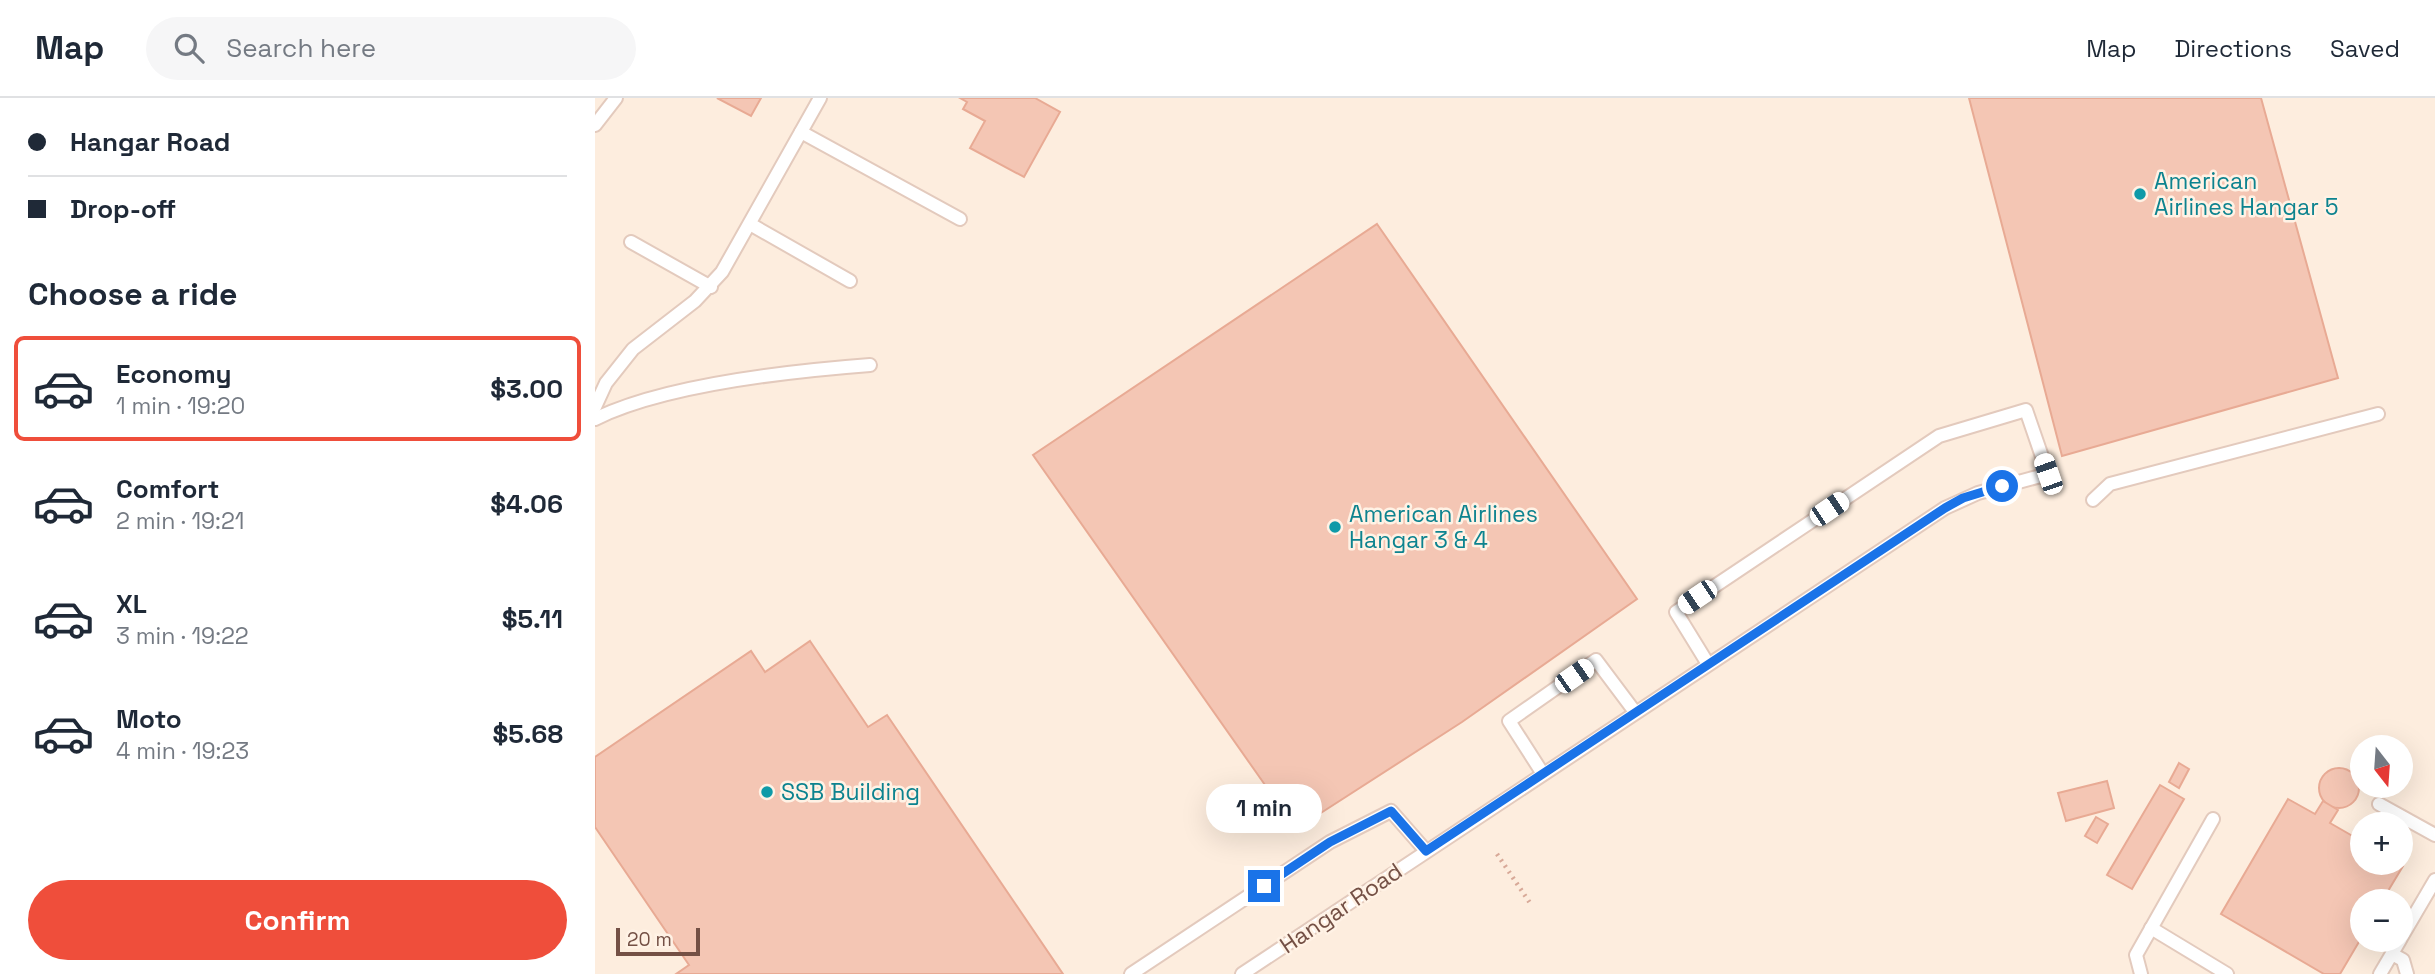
<!DOCTYPE html>
<html lang="en">
<head>
<meta charset="utf-8">
<style>
  body { margin:0; font-family:"Space Grotesk",sans-serif; background:#f6f6f7; color:#1f2937; height:100vh; display:flex; flex-direction:column; font-size:26px; white-space:nowrap }
  * { box-sizing:border-box; margin:0 }
  p { font-size:23px; color:#747a83 }
  .icon { flex:none; width:38px; height:38px; fill:none; stroke:currentColor; stroke-width:2; stroke-linecap:round; stroke-linejoin:round }
  .map { position:relative; flex:1; overflow:hidden }
  .panel { display:flex; flex-direction:column; background:#fff; width:595px }
  .panel>* { flex:none }
  .top-card { display:grid; align-content:center; height:154px; padding:0 28px; background:#fff }
  .needle { width:46px; rotate:163deg }
  .tools { position:absolute; left:1755px; top:637px; display:grid; gap:14px }
  .tools a { display:grid; place-items:center; width:63px; height:63px; border-radius:50%; background:#fff; box-shadow:0 7px 28px #0002; font-size:35px }
  .scale { position:absolute; left:21px; bottom:18px; width:84px; box-sizing:border-box; padding-left:7px; border:4px solid #745045; border-top:0; font-size:19px; line-height:24px; white-space:nowrap; color:#745045; -webkit-text-stroke:5px #fff2e5; paint-order:stroke }
  .end { position:absolute; width:32px; height:32px; margin:-16px; border:9px solid #1a73e8; background:#fff; box-shadow:0 0 0 4px #fff }
  .from { border-radius:50% }
  .bubble { position:absolute; height:49px; border-radius:24px; background:#fff; box-shadow:0 7px 28px #0002; font-size:23px; font-weight:700; line-height:49px; text-align:center }
  .car { position:absolute; width:21px; height:42px; margin:-21px -10px; border-radius:9px; box-shadow:0 0 5px 2px #0007; background:linear-gradient(#fff 24%,#345 0 40%,#fff 0 76%,#345 0 86%,#fff 0) }
  .top-card b { display:flex; align-items:center; gap:24px; height:66px; font-size:26px }
  .top-card b+b { border-top:2px solid #e0e1e3 }
  .top-card i { width:18px; height:18px; background:#1f2937 }
  ul { padding:0; list-style:none }
  li { display:flex; align-items:center; gap:21px; height:105px; margin:0 14px 10px; padding:0 14px; border:4px solid transparent; border-radius:10px }
  li div { flex:1 }
  li b { display:block; font-size:26px }
  li em { font-style:normal; font-weight:700 }
  li.on { border-color:#ef4e3b }
  li>.icon { width:63px; height:63px; stroke-width:1.5 }
  h2 { padding:0 28px; font-size:32px; line-height:84px }
  .primary-button { display:flex; gap:14px; margin-top:auto; padding:14px 28px }
  .primary-button a { flex:1; height:80px; border-radius:42px; background:#ef4e3b; color:#fff; font-size:28px; font-weight:700; line-height:80px; text-align:center }
  header { display:flex; align-items:center; gap:42px; box-sizing:border-box; height:98px; padding:0 35px; background:#fff; border-bottom:2px solid #e0e1e3 }
  header strong { font-size:33px }
  nav { display:flex; gap:38px; margin-inline-start:auto; font-size:24px }
  .search { width:490px; height:63px; background:#f6f6f7; display:flex; align-items:center; gap:18px; box-sizing:border-box; padding:0 24px; border-radius:38px; color:#747a83; font-size:26px }
  main { display:flex; flex:1; min-height:0 }
  .map>svg:first-child { display:block }
  .building { fill:#f4c6b4; stroke:#e8aa94; stroke-width:2 }
  .lines { fill:none; stroke-linecap:round; stroke-linejoin:round }
  .service-casing { stroke:#e3cabd; stroke-width:16 }
  .path { stroke:#d8a998; stroke-width:4.5; stroke-dasharray:2 5; stroke-linecap:butt }
  .service { stroke:#fff; stroke-width:12 }
  .route { stroke:#1a73e8; stroke-width:9 }
  .culture-dot { fill:#0f9aa8; stroke:#fff2e5; stroke-width:2.5 }
  .labels { text-anchor:middle; dominant-baseline:central; stroke-width:5; stroke-linejoin:round; paint-order:stroke }
  .culture-label { font-size:23px; fill:#0d838f; stroke:#fff2e5; text-anchor:start }
  .street-label { font-size:23px; fill:#745045; stroke:#fff2e5 }
</style>
</head>
<body>
<header>
<strong>Map</strong>
<div class="search"><svg class="icon" aria-label="search" viewBox="0 0 24 24"><circle cx="10" cy="10" r="6"/><path d="M15 15l6 6"/></svg>Search here</div>
<nav><a>Map</a><a>Directions</a><a>Saved</a></nav>
</header>
<main>
<section class="panel">
<div class="top-card">
<b><i class="from"></i>Hangar Road</b>
<b><i></i>Drop-off</b>
</div>
<h2>Choose a ride</h2>
<ul>
<li class="on"><svg class="icon" aria-label="car" viewBox="0 0 24 24"><path d="M5 17H2v-5l4-1 3-4h7l3 4 3 1v5h-3M9 17h6M6 11h13"/><circle cx="7" cy="17" r="2"/><circle cx="17" cy="17" r="2"/></svg><div><b>Economy</b><p>1 min · 19:20</p></div><em>$3.00</em></li>
<li><svg class="icon" aria-label="car" viewBox="0 0 24 24"><path d="M5 17H2v-5l4-1 3-4h7l3 4 3 1v5h-3M9 17h6M6 11h13"/><circle cx="7" cy="17" r="2"/><circle cx="17" cy="17" r="2"/></svg><div><b>Comfort</b><p>2 min · 19:21</p></div><em>$4.06</em></li>
<li><svg class="icon" aria-label="car" viewBox="0 0 24 24"><path d="M5 17H2v-5l4-1 3-4h7l3 4 3 1v5h-3M9 17h6M6 11h13"/><circle cx="7" cy="17" r="2"/><circle cx="17" cy="17" r="2"/></svg><div><b>XL</b><p>3 min · 19:22</p></div><em>$5.11</em></li>
<li><svg class="icon" aria-label="car" viewBox="0 0 24 24"><path d="M5 17H2v-5l4-1 3-4h7l3 4 3 1v5h-3M9 17h6M6 11h13"/><circle cx="7" cy="17" r="2"/><circle cx="17" cy="17" r="2"/></svg><div><b>Moto</b><p>4 min · 19:23</p></div><em>$5.68</em></li>
</ul>
<div class="primary-button"><a>Confirm</a></div>
</section>
<div class="map">
<svg width="1840" height="876" viewBox="0 0 1840 876">
  <rect width="100%" height="100%" fill="#fdedde"/>
  <g class="building">
    <polygon points="122,0 166,0 156,18"/>
    <polygon points="365,0 440,0 465,14 429,79 375,50 390,23 368,11 372,4"/>
    <polygon points="1374,0 1666,0 1743,280 1467,358"/>
    <polygon points="782,126 1042,501 867,624 701,731 438,357"/>
    <polygon points="215,543 273,629 292,617 468,876 81,876 94,867 0,729 0,659 156,553 170,574"/>
    <polygon points="1584,665 1594,671 1584,690 1574,684"/>
    <circle cx="1744" cy="690" r="20"/>
    <polygon points="1512,683 1519,710 1471,723 1463,695"/>
    <polygon points="1565,687 1589,701 1537,791 1512,777"/>
    <polygon points="1693,701 1720,716 1728,703 1743,712 1735,725 1768,744 1768,765 1803,765 1808,768 1787,803 1768,803 1768,837 1745,876 1729,876 1626,816"/>
    <polygon points="1501,719 1513,726 1502,745 1490,738"/>
  </g>
  <g class="lines">
    <defs>
      <g id="service">
        <polyline points="0,27 21,0"/>
        <polyline points="206,34 365,121"/>
        <polyline points="155,126 255,183"/>
        <polyline points="36,144 116,189"/>
        <polyline points="0,309 11,285 38,251 100,203 127,174 225,0"/>
        <path d="M0,321C69,287 197,273 275,267"/>
        <polyline points="1498,402 1515,386 1783,316"/>
        <polyline points="948,676 914,623 1001,562 1040,614"/>
        <polyline points="1784,706 1840,737"/>
        <polyline points="1556,830 1632,876"/>
        <polyline points="1806,840 1840,782"/>
        <polyline points="1797,856 1808,862 1812,876"/>
        <polyline points="536,876 735,744 796,713 831,753"/>
        <polyline points="647,876 1350,410 1383,395 1453,376 1431,312 1344,338 1081,514 1113,566"/>
        <polyline points="1546,876 1541,857 1618,721"/>
        <polyline points="1785,876 1805,842"/>
      </g>
    </defs>
    <use href="#service" class="service-casing"/>
    <polyline class="path" points="902,756 937,808"/>
    <use href="#service" class="service"/>
  </g>
  <g class="lines">
    <polyline class="route" points="669,788 735,744 796,713 831,753 1350,410 1368,400 1407,388"/>
  </g>
  <g class="culture-dot">
    <circle cx="1545" cy="96" r="7"/>
    <circle cx="740" cy="429" r="7"/>
    <circle cx="172" cy="694" r="7"/>
  </g>
  <g class="labels">
    <g class="culture-label">
      <text x="1559" y="83">American<tspan x="1559" dy="26">Airlines Hangar 5</tspan></text>
      <text x="754" y="416">American Airlines<tspan x="754" dy="26">Hangar 3 &amp; 4</tspan></text>
      <text x="186" y="694">SSB Building</text>
    </g>
    <g class="street-label">
      <text transform="translate(746 810) rotate(-34)">Hangar Road</text>
    </g>
  </g>
</svg>
<div class="tools">
<a><svg class="needle" viewBox="-14 -14 28 28"><path d="M0-13l5 13h-10z" fill="#e53935"/><path d="M0 13l5-13h-10z" fill="#747a83"/></svg></a>
<a>+</a>
<a>−</a>
</div>
<div class="scale">20 m</div>
<i class="end from" style="left:1407px;top:388px"></i>
<i class="end" style="left:669px;top:788px"></i>
<div class="bubble" style="left:611px;top:686px;width:116px">1 min</div>
<i class="car" style="left:1453px;top:376px;rotate:341deg"></i>
<i class="car" style="left:1234px;top:411px;rotate:56deg"></i>
<i class="car" style="left:1102px;top:499px;rotate:236deg"></i>
<i class="car" style="left:979px;top:578px;rotate:55deg"></i>
</div>
</main>
</body>
</html>
